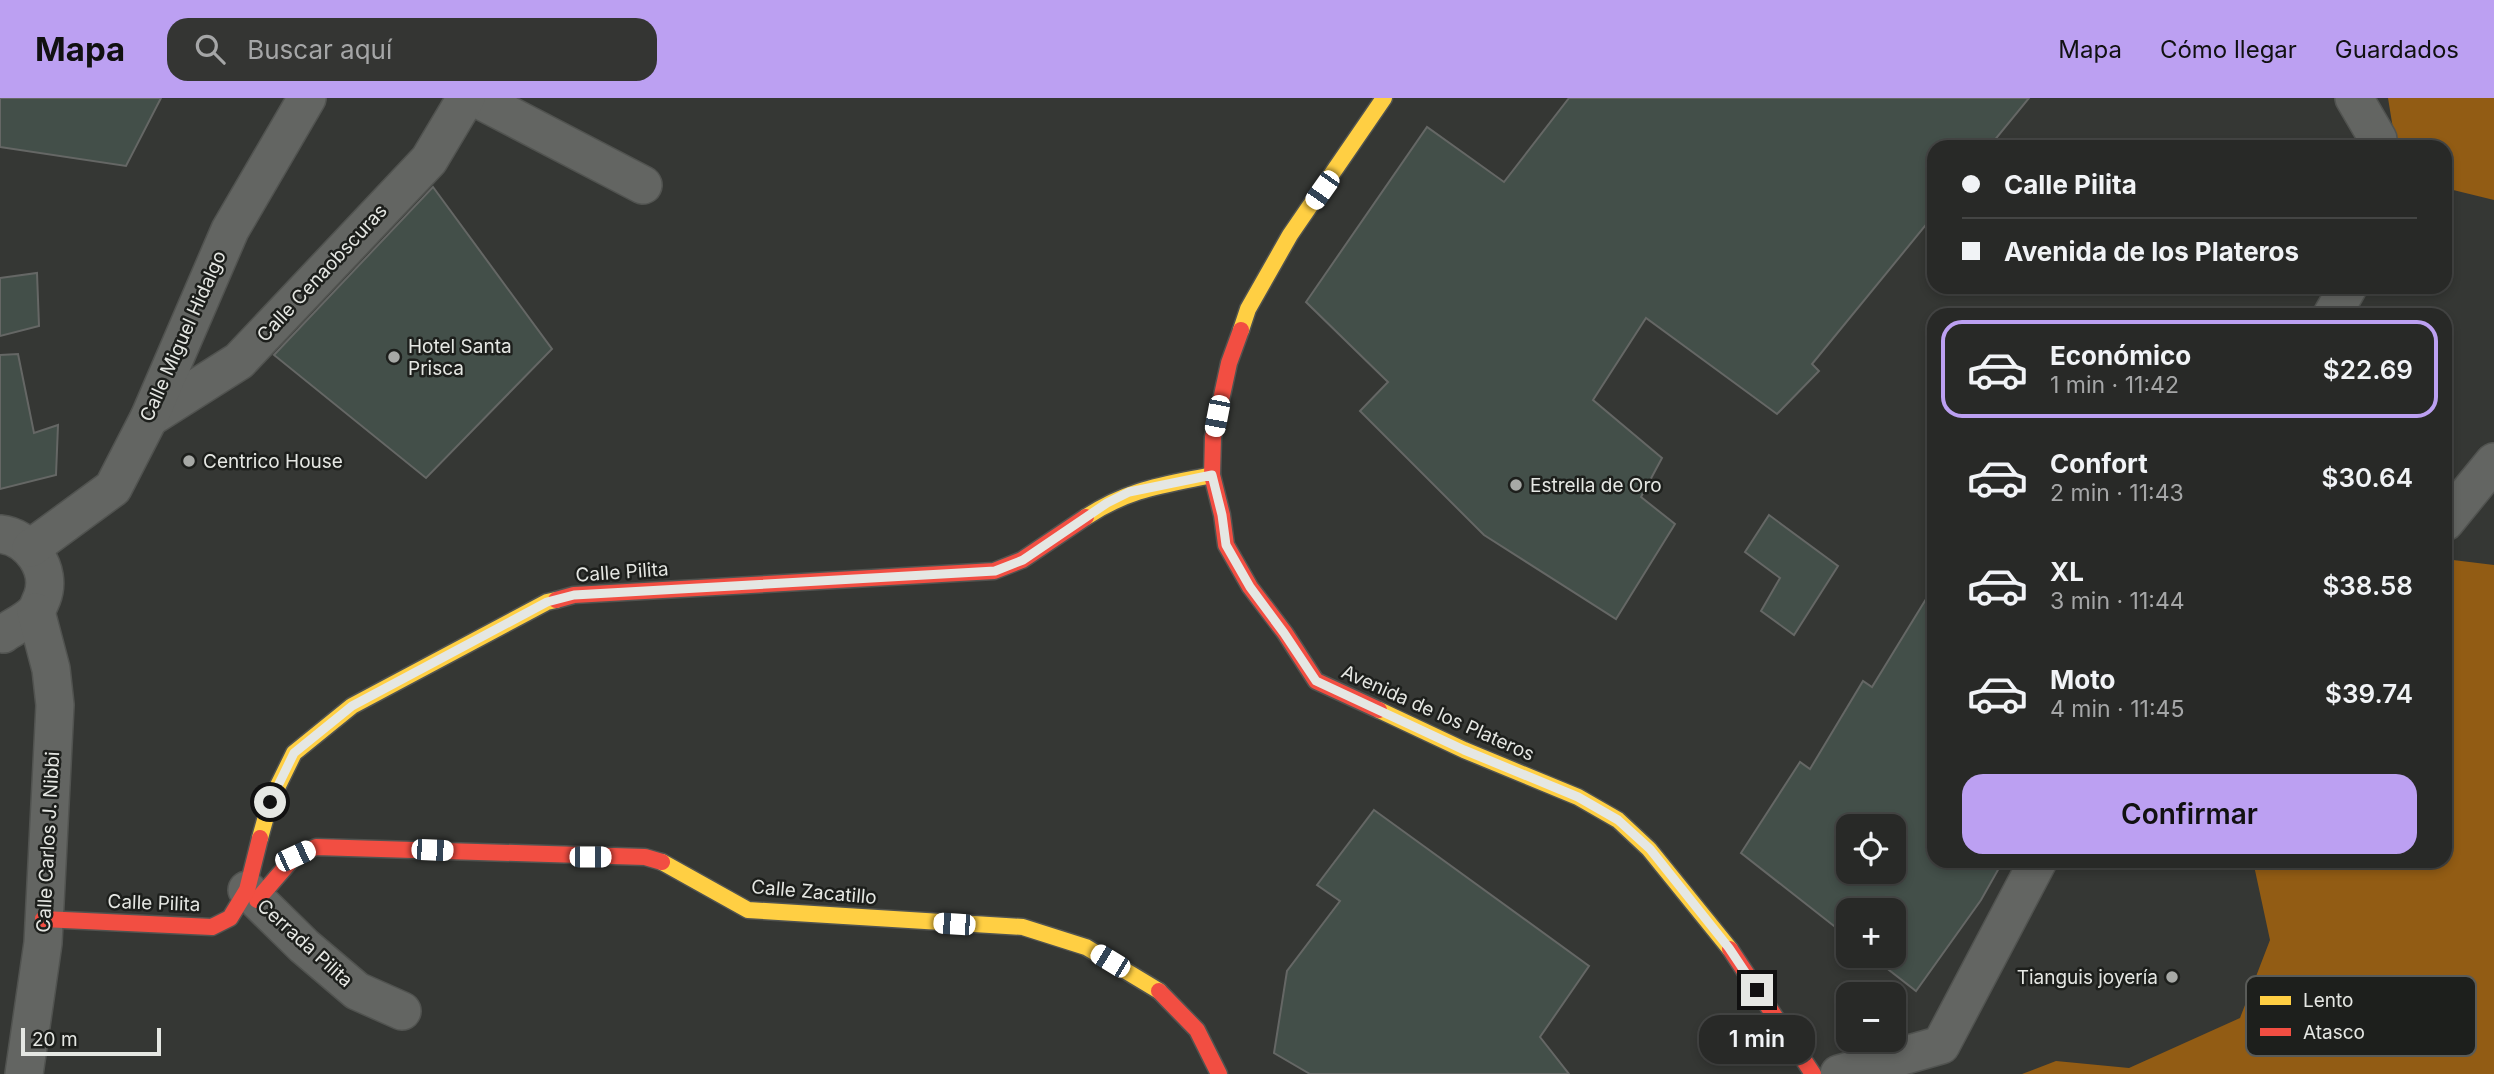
<!DOCTYPE html>
<html lang="es">
<head>
<meta charset="utf-8">
<style>
  body { margin:0; font-family:Inter,sans-serif; background:#343533; color:#f1f3f6; height:100vh; display:flex; flex-direction:column; font-size:26px; white-space:nowrap }
  * { box-sizing:border-box; margin:0 }
  p { font-size:23px; color:#a5a6a7 }
  .icon { flex:none; width:38px; height:38px; fill:none; stroke:currentColor; stroke-width:2; stroke-linecap:round; stroke-linejoin:round }
  .map { position:relative; flex:1; overflow:hidden }
  .sheet { position:absolute; left:1927px; top:210px; width:525px; height:560px; display:flex; flex-direction:column; background:#282927; border-radius:21px; box-shadow:0 4px 10px #0003,0 0 0 2px #444544 }
  .sheet>* { flex:none }
  .top-card { position:absolute; left:1927px; top:42px; width:525px; height:154px; border-radius:21px; box-shadow:0 4px 10px #0003,0 0 0 2px #444544; display:grid; align-content:center; height:154px; padding:0 35px; background:#282927 }
  .buttons { position:absolute; left:1836px; top:716px; display:grid; gap:14px }
  .buttons a { display:grid; place-items:center; width:70px; height:70px; border-radius:14px; background:#282927; box-shadow:0 4px 10px #0003,0 0 0 2px #444544; font-size:35px }
  .scale { position:absolute; left:21px; bottom:18px; width:140px; box-sizing:border-box; padding-left:7px; border:4px solid #e5e7e3; border-top:0; font-size:19px; line-height:24px; white-space:nowrap; color:#e5e7e3; -webkit-text-stroke:5px #1d1f1c; paint-order:stroke }
  .end { position:absolute; width:32px; height:32px; margin:-16px; border:9px solid #e5e7e3; background:#111; box-shadow:0 0 0 4px #111 }
  .from { border-radius:50% }
  .bubble { position:absolute; height:49px; border-radius:21px; background:#282927; box-shadow:0 4px 10px #0003,0 0 0 2px #444544; font-size:23px; font-weight:600; line-height:49px; text-align:center }
  .car { position:absolute; width:21px; height:42px; margin:-21px -10px; border-radius:9px; box-shadow:0 0 5px 2px #0007; background:linear-gradient(#fff 24%,#345 0 40%,#fff 0 76%,#345 0 86%,#fff 0) }
  .top-card b { display:flex; align-items:center; gap:24px; height:66px; font-size:26px }
  .top-card b+b { border-top:2px solid #444544 }
  .top-card i { width:18px; height:18px; background:#f1f3f6 }
  ul { padding:12px 0 0; list-style:none }
  li { display:flex; align-items:center; gap:21px; height:98px; margin:0 14px 10px; padding:0 21px; border:4px solid transparent; border-radius:21px }
  li div { flex:1 }
  li b { display:block; font-size:26px }
  li em { font-style:normal; font-weight:600 }
  li.selected { border-color:#bca0f2 }
  li>.icon { width:63px; height:63px; stroke-width:1.5 }
  .button { display:flex; gap:14px; margin-top:auto; padding:14px 35px }
  .button a { flex:1; height:80px; border-radius:21px; background:#bca0f2; color:#111; font-size:28px; font-weight:600; line-height:80px; text-align:center }
  header { display:flex; align-items:center; gap:42px; box-sizing:border-box; height:98px; padding:0 35px; background:#bca0f2; color:#111 }
  header strong { font-size:33px }
  nav { display:flex; gap:38px; margin-inline-start:auto; font-size:24px }
  .search { width:490px; height:63px; background:#343533; display:flex; align-items:center; gap:18px; box-sizing:border-box; padding:0 24px; border-radius:21px; color:#a5a6a7; font-size:26px }
  .map>svg:first-child { display:block }
  .forest { fill:#925c14 }
  .building { fill:#434f49; stroke:#656765; stroke-width:2; fill-rule:evenodd }
  .lines { fill:none; stroke-linecap:round; stroke-linejoin:round }
  .street-casing { stroke:#515350; stroke-width:40 }
  .slow-casing { stroke:#515350; stroke-width:19 }
  .jam-casing { stroke:#515350; stroke-width:19 }
  .street { stroke:#636562; stroke-width:37 }
  .slow { stroke:#ffcf43; stroke-width:16 }
  .jam { stroke:#f24e42; stroke-width:16 }
  .route { stroke:#e5e7e3; stroke-width:9 }
  .poi-dot { fill:#a7a9a6; stroke:#1d1f1c; stroke-width:2.5 }
  .labels { text-anchor:middle; dominant-baseline:central; stroke-width:5; stroke-linejoin:round; paint-order:stroke }
  .street-label { font-size:19px; fill:#e5e7e3; stroke:#1d1f1c }
  .poi-label { font-size:19px; fill:#e5e7e3; stroke:#1d1f1c; text-anchor:start }
  .key { fill:#1d1f1c; stroke:#595b58; stroke-width:2 }
  .key-label { font-size:19px; fill:#e5e7e3 }
</style>
</head>
<body>
<header>
<strong>Mapa</strong>
<div class="search"><svg class="icon" aria-label="search" viewBox="0 0 24 24"><circle cx="10" cy="10" r="6"/><path d="M15 15l6 6"/></svg>Buscar aquí</div>
<nav><a>Mapa</a><a>Cómo llegar</a><a>Guardados</a></nav>
</header>
<div class="map">
<svg width="2494" height="976" viewBox="0 0 2494 976">
  <rect width="100%" height="100%" fill="#353734"/>
  <g class="forest">
    <polygon points="2388,0 2494,0 2494,102 2445,90 2445,49 2396,49"/>
    <polygon points="2445,461 2494,467 2494,976 2022,976 2056,963 2129,970 2240,920 2270,842 2253,763 2445,763"/>
  </g>
  <g class="building">
    <polygon points="0,0 161,0 126,68 0,49"/>
    <polygon points="1569,0 2029,0 1989,49 1934,49 1934,117 1812,266 1819,273 1777,316 1646,220 1593,302 1662,360 1641,399 1675,426 1616,521 1484,437 1360,313 1388,284 1306,204 1427,29 1504,84"/>
    <polygon points="433,89 552,251 426,380 274,257"/>
    <polygon points="37,175 39,228 0,238 0,180"/>
    <polygon points="18,256 34,335 58,327 56,377 0,391 0,257"/>
    <polygon points="1769,417 1838,468 1794,537 1761,513 1780,480 1745,454"/>
    <path d="M1934,488V763H2003L1981,802L1916,893L1871,858H1894V812H1848V839L1741,755L1800,664L1810,671L1863,583L1872,589ZM1848,728H1894V774H1848Z"/>
    <polygon points="1374,712 1589,868 1540,939 1569,976 1310,976 1274,955 1287,873 1340,803 1317,787"/>
  </g>
  <g class="lines">
    <defs>
      <g id="street">
        <polyline points="476,0 643,87"/>
        <polyline points="2354,0 2378,41 2377,49"/>
        <polyline points="2332,217 2348,189"/>
        <polyline points="149,320 239,263 429,62 466,0"/>
        <polyline points="2445,424 2494,364"/>
        <path d="M0,436C29,439 53,471 42,500C40,504 38,511 35,514C27,523 13,529 3,536L0,535"/>
        <polyline points="31,450 113,390 149,320 230,132 307,0"/>
        <polyline points="247,792 304,848 357,893 402,913"/>
        <polyline points="24,976 43,845 55,607 51,571 36,514"/>
        <polyline points="1839,976 1941,947 2038,763"/>
      </g>
      <g id="slow">
        <polyline points="1241,232 1248,211 1290,137 1384,0"/>
        <path d="M1086,419C1128,391 1164,387 1212,377"/>
        <polyline points="1379,612 1464,652 1578,699 1618,722 1649,751 1730,851"/>
        <polyline points="260,740 270,704 294,655 352,608 547,504 556,502"/>
        <polyline points="662,764 748,812 1023,829 1086,849 1159,893"/>
      </g>
      <g id="jam">
        <polyline points="1241,232 1229,265 1213,339 1212,377 1222,417 1226,447 1250,489 1285,535 1316,583 1379,612"/>
        <polyline points="556,502 574,497 994,473 1022,462 1086,419"/>
        <polyline points="257,802 295,758 316,749 645,759 662,764"/>
        <polyline points="43,821 212,829 230,820 247,792 260,740"/>
        <polyline points="1730,851 1813,976"/>
        <polyline points="1159,893 1197,932 1219,976"/>
      </g>
    </defs>
    <use href="#street" class="street-casing"/>
    <use href="#slow" class="slow-casing"/>
    <use href="#jam" class="jam-casing"/>
    <use href="#street" class="street"/>
    <use href="#slow" class="slow"/>
    <use href="#jam" class="jam"/>
  </g>
  <g class="lines">
    <polyline class="route" points="270,704 294,655 352,608 547,504 574,497 995,473 1023,462 1107,405 1129,394 1212,377 1222,417 1226,447 1250,489 1284,535 1316,583 1464,652 1578,699 1618,722 1650,751 1729,850 1757,892"/>
  </g>
  <g class="poi-dot">
    <circle cx="394" cy="259" r="7"/>
    <circle cx="189" cy="363" r="7"/>
    <circle cx="1516" cy="387" r="7"/>
    <circle cx="2172" cy="879" r="7"/>
  </g>
  <g class="labels">
    <g class="street-label">
      <text transform="translate(322 175) rotate(-47)">Calle Cenaobscuras</text>
      <text transform="translate(183 238) rotate(-66)">Calle Miguel Hidalgo</text>
      <text transform="translate(622 474) rotate(-4)">Calle Pilita</text>
      <text transform="translate(1438 615) rotate(24)">Avenida de los Plateros</text>
      <text transform="translate(48 744) rotate(-87)">Calle Carlos J. Nibbi</text>
      <text transform="translate(814 794) rotate(5)">Calle Zacatillo</text>
      <text transform="translate(154 805) rotate(2)">Calle Pilita</text>
      <text transform="translate(305 845) rotate(42)">Cerrada Pilita</text>
    </g>
    <g class="poi-label">
      <text x="408" y="248">Hotel Santa<tspan x="408" dy="22">Prisca</tspan></text>
      <text x="203" y="363">Centrico House</text>
      <text x="1530" y="387">Estrella de Oro</text>
      <text x="2158" y="879" text-anchor="end">Tianguis joyería</text>
    </g>
  </g>
  <rect x="2246" y="878" width="230" height="80" rx="10" class="key"/>
  <rect x="2260" y="898" width="31" height="9" fill="#ffcf43"/>
  <rect x="2260" y="930" width="31" height="8" fill="#f24e42"/>
  <g class="key-label">
    <text x="2303" y="909">Lento</text>
    <text x="2303" y="941">Atasco</text>
  </g>
</svg>
<div class="buttons">
<a><svg class="icon" aria-label="locate" viewBox="0 0 24 24"><circle cx="12" cy="12" r="6"/><path d="M12 2v4M12 18v4M2 12h4M18 12h4"/></svg></a>
<a>+</a>
<a>−</a>
</div>
<div class="scale">20 m</div>
<i class="end from" style="left:270px;top:704px"></i>
<i class="end" style="left:1757px;top:892px"></i>
<div class="bubble" style="left:1699px;top:917px;width:116px">1 min</div>
<i class="car" style="left:1322px;top:92px;rotate:215deg"></i>
<i class="car" style="left:1217px;top:318px;rotate:191deg"></i>
<i class="car" style="left:432px;top:752px;rotate:92deg"></i>
<i class="car" style="left:295px;top:758px;rotate:65deg"></i>
<i class="car" style="left:590px;top:759px;rotate:90deg"></i>
<i class="car" style="left:954px;top:826px;rotate:274deg"></i>
<i class="car" style="left:1110px;top:863px;rotate:301deg"></i>
<div class="top-card">
<b><i class="from"></i>Calle Pilita</b>
<b><i></i>Avenida de los Plateros</b>
</div>
<section class="sheet">
<ul>
<li class="selected"><svg class="icon" aria-label="car" viewBox="0 0 24 24"><path d="M5 17H2v-5l4-1 3-4h7l3 4 3 1v5h-3M9 17h6M6 11h13"/><circle cx="7" cy="17" r="2"/><circle cx="17" cy="17" r="2"/></svg><div><b>Económico</b><p>1 min · 11:42</p></div><em>$22.69</em></li>
<li><svg class="icon" aria-label="car" viewBox="0 0 24 24"><path d="M5 17H2v-5l4-1 3-4h7l3 4 3 1v5h-3M9 17h6M6 11h13"/><circle cx="7" cy="17" r="2"/><circle cx="17" cy="17" r="2"/></svg><div><b>Confort</b><p>2 min · 11:43</p></div><em>$30.64</em></li>
<li><svg class="icon" aria-label="car" viewBox="0 0 24 24"><path d="M5 17H2v-5l4-1 3-4h7l3 4 3 1v5h-3M9 17h6M6 11h13"/><circle cx="7" cy="17" r="2"/><circle cx="17" cy="17" r="2"/></svg><div><b>XL</b><p>3 min · 11:44</p></div><em>$38.58</em></li>
<li><svg class="icon" aria-label="car" viewBox="0 0 24 24"><path d="M5 17H2v-5l4-1 3-4h7l3 4 3 1v5h-3M9 17h6M6 11h13"/><circle cx="7" cy="17" r="2"/><circle cx="17" cy="17" r="2"/></svg><div><b>Moto</b><p>4 min · 11:45</p></div><em>$39.74</em></li>
</ul>
<div class="button"><a>Confirmar</a></div>
</section>
</div>
</body>
</html>
